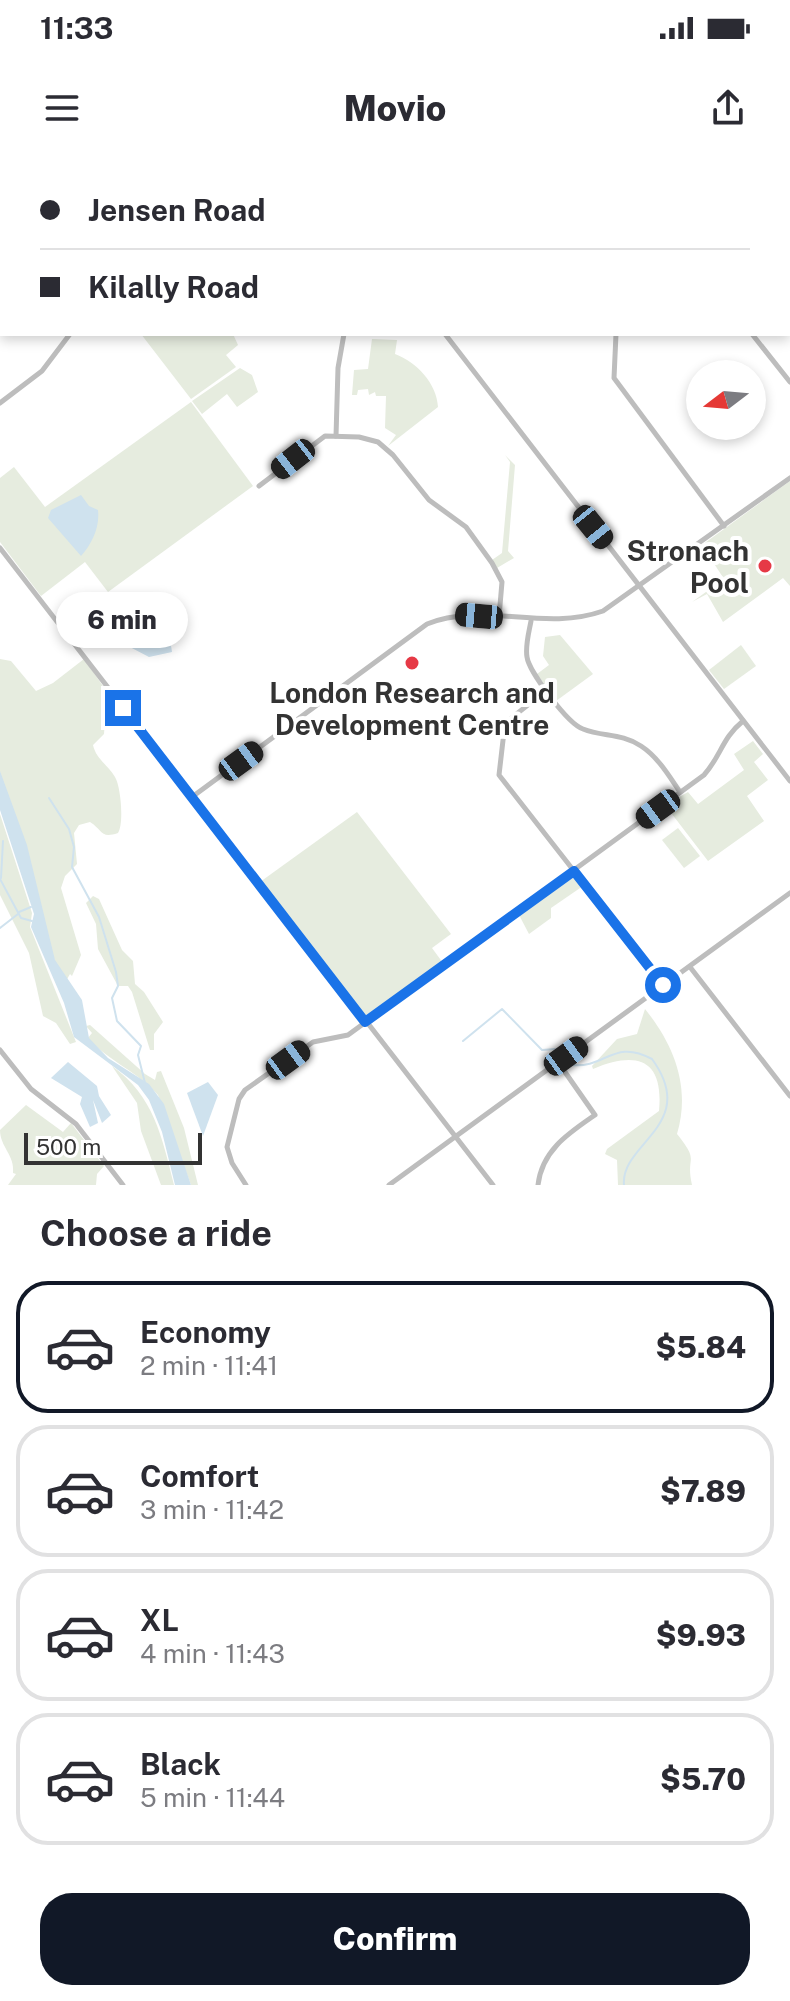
<!DOCTYPE html>
<html lang="en">
<head>
<meta charset="utf-8">
<style>
  body { margin:0; font-family:"Public Sans",sans-serif; background:#f7f7f7; color:#2b2b33; height:100vh; display:flex; flex-direction:column; font-size:30px; white-space:nowrap }
  * { box-sizing:border-box; margin:0 }
  p { font-size:26px; color:#7c7c81 }
  .icon { flex:none; width:44px; height:44px; fill:none; stroke:currentColor; stroke-width:2; stroke-linecap:round; stroke-linejoin:round }
  .map { position:relative; height:1025px; overflow:hidden }
  .drawer { display:flex; flex-direction:column; background:#fff; flex:1 }
  .drawer>* { flex:none }
  .banner { position:absolute; left:0px; top:0px; width:790px; height:176px; box-shadow:0 4px 12px #0003; display:grid; align-content:center; height:176px; padding:0 40px; background:#fff }
  .needle { width:52px; rotate:254deg }
  .fabs { position:absolute; left:686px; top:200px; display:grid; gap:16px }
  .fabs a { display:grid; place-items:center; width:80px; height:80px; border-radius:50%; background:#fff; box-shadow:0 4px 12px #0003; font-size:40px }
  .scale { position:absolute; left:24px; bottom:20px; width:178px; box-sizing:border-box; padding-left:8px; border:4px solid #333; border-top:0; font-size:22px; line-height:28px; white-space:nowrap; color:#333; -webkit-text-stroke:6px #fff; paint-order:stroke }
  .end { position:absolute; width:36px; height:36px; margin:-18px; border:10px solid #1a73e8; background:#fff; box-shadow:0 0 0 4px #fff }
  .from { border-radius:50% }
  .bubble { position:absolute; height:56px; border-radius:28px; background:#fff; box-shadow:0 4px 12px #0003; font-size:26px; font-weight:800; line-height:56px; text-align:center }
  .car { position:absolute; width:24px; height:48px; margin:-24px -12px; border-radius:10px; box-shadow:0 0 6px 2px #0007; background:linear-gradient(#222 24%,#8ab4d8 0 40%,#222 0 76%,#8ab4d8 0 86%,#222 0) }
  .banner b { display:flex; align-items:center; gap:28px; height:76px; font-size:30px }
  .banner b+b { border-top:2px solid #e1e1e2 }
  .banner i { width:20px; height:20px; background:#2b2b33 }
  ul { padding:0; list-style:none }
  li { display:flex; align-items:center; gap:24px; height:132px; margin:0 16px 12px; padding:0 24px; border:4px solid #e1e1e2; border-radius:32px }
  li div { flex:1 }
  li b { display:block; font-size:30px }
  li em { font-style:normal; font-weight:800 }
  li.on { border-color:#111827 }
  li>.icon { width:72px; height:72px; stroke-width:1.5 }
  h2 { padding:0 40px; font-size:36px; line-height:96px }
  .button { display:flex; gap:16px; margin-top:auto; padding:16px 40px }
  .button a { flex:1; height:92px; border-radius:32px; background:#111827; color:#fff; font-size:32px; font-weight:800; line-height:92px; text-align:center }
  .status { display:flex; justify-content:space-between; align-items:center; height:56px; padding:0 40px; background:#fff; direction:ltr }
  .status svg { height:22px; fill:currentColor }
  header { display:flex; justify-content:space-between; align-items:center; height:104px; padding:0 40px; background:#fff; font-size:36px; font-weight:800 }
  .map>svg:first-child { display:block }
  .green { fill:#e6ecdf }
  .water { fill:#cfe2ee }
  .lines { fill:none; stroke-linecap:round; stroke-linejoin:round }
  .stream { stroke:#cfe2ee; stroke-width:2 }
  .secondary { stroke:#bdbdbd; stroke-width:5 }
  .highway { stroke:#9a9a9a; stroke-width:8 }
  .route { stroke:#1a73e8; stroke-width:10 }
  .poi-dot { fill:#e63946; stroke:#fff; stroke-width:3 }
  .labels { text-anchor:middle; dominant-baseline:central; stroke-width:8; stroke-linejoin:round; paint-order:stroke }
  .poi-label { font-size:28px; font-weight:bold; fill:#333; stroke:#fff; text-anchor:end }
</style>
</head>
<body>
<div class="status"><b>11:33</b><svg viewBox="0 0 49 12"><path d="M0 12V9h3v3zM5 12V6h3v6zM10 12V3h3v9zM15 12V0h3v12zM26 1h20v11H26zM47 4h2v5h-2z"/></svg></div>
<header><svg class="icon" aria-label="menu" viewBox="0 0 24 24"><path d="M4 6h16M4 12h16M4 18h16"/></svg>Movio<svg class="icon" aria-label="share" viewBox="0 0 24 24"><path d="M12 15V3M7 8l5-5 5 5M5 13v7h14v-7"/></svg></header>
<div class="map">
<svg width="790" height="1025" viewBox="0 0 790 1025">
  <rect width="100%" height="100%" fill="#fff"/>
  <g class="green">
    <polygon points="141,174 233,174 238,185 226,195 236,207 191,239"/>
    <path d="M372,179L397,180L395,194C417,202 437,224 438,247L388,286L396,275L385,268L386,236H376L375,232L369,235L368,229L358,230L357,235H352L354,210L368,209Z"/>
    <polygon points="240,208 252,215 258,232 237,247 227,234 202,254 192,241"/>
    <polygon points="191,242 253,326 108,432 85,402 41,436 0,382 0,318 14,307 45,347"/>
    <polygon points="505,295 515,305 508,391 514,398 497,408 492,400 502,393 510,302"/>
    <polygon points="790,321 790,426 783,418 723,462 707,434 692,442 724,419 702,385"/>
    <polygon points="560,475 593,514 556,541 537,514 549,505 543,496 545,477"/>
    <polygon points="741,485 756,506 724,529 709,510"/>
    <path d="M0,499L11,501L36,531L53,523L84,499L117,546L105,560L104,574L93,585C96,599 108,605 115,617C121,627 124,664 118,673C100,679 103,670 90,662L79,665L74,673L77,704L65,716L61,728L81,795L72,816L70,814L66,821L56,805L0,612Z"/>
    <polygon points="753,581 763,594 754,602 768,620 747,636 764,661 708,701 665,645 688,632 698,644 744,610 734,594"/>
    <polygon points="357,652 451,774 432,788 443,803 366,858 260,722"/>
    <polygon points="0,654 32,753 30,767 76,882 70,884 56,863 43,856 29,793 0,735"/>
    <polygon points="678,668 700,696 684,708 662,680"/>
    <path d="M575,716L583,726L551,748V758L529,774L518,753C536,738 555,728 575,716Z"/>
    <polygon points="93,736 99,739 122,790 133,801 135,824 144,832 163,862 154,874 154,890 150,890 132,832 128,826 118,826 98,789 96,764 86,743"/>
    <path d="M645,849C674,885 691,927 677,974C701,1004 685,994 692,1025H618L617,1000L605,994L607,989L659,951C664,898 636,891 593,909L592,906L617,879L637,874Z"/>
    <path d="M90,865L145,914L155,920L157,912L161,911L184,968L198,1025H191L158,935C137,911 108,901 88,878L92,873L86,866Z"/>
    <path d="M112,906C154,936 162,977 174,1025H161L141,971L137,943Z"/>
    <path d="M26,945L63,972L71,963L104,1006L97,1014L96,1025H8L16,1014L13,1013C15,995 0,987 0,970Z"/>
  </g>
  <g class="water">
    <path d="M81,335L89,346L98,350C100,367 92,384 81,396L48,358L51,350Z"/>
    <path d="M140,446C156,450 171,476 172,492L149,497L128,486L124,455L141,454Z"/>
    <polygon points="0,611 27,685 55,800 82,840 89,878 108,898 149,924 164,944 191,1025 175,1025 162,972 149,940 138,925 74,877 64,843 31,767 34,754 0,650"/>
    <polygon points="68,902 97,926 99,936 111,955 102,963 93,940 98,963 90,967 80,944 82,937 51,918"/>
    <polygon points="208,922 218,935 203,976 187,933"/>
  </g>
  <g class="lines">
    <g class="stream">
      <polyline points="788,49 790,48"/>
      <polyline points="49,638 69,669 74,687 72,707 99,757 116,812 118,826 112,838 117,861 141,886 138,895 145,923"/>
      <polyline points="1,718 3,681"/>
      <polyline points="0,719 21,758 32,761"/>
      <polyline points="19,752 31,747"/>
      <polyline points="0,768 18,754"/>
      <path d="M463,881L502,849L542,890L555,889L571,905C606,909 613,878 652,899C700,965 620,983 624,1025"/>
    </g>
    <g class="secondary">
      <polyline points="314,0 316,2"/>
      <polyline points="619,0 620,2"/>
      <polyline points="328,2 330,0"/>
      <polyline points="445,174 790,621"/>
      <polyline points="616,174 614,218 724,366"/>
      <polyline points="752,174 790,222"/>
      <polyline points="0,243 42,211 70,174"/>
      <polyline points="336,276 338,208 344,174"/>
      <polyline points="259,326 325,276 359,277 378,282 393,295 429,340 466,367 492,403 502,422 499,457"/>
      <polyline points="0,388 493,1025"/>
      <path d="M531,461C529,472 525,486 527,497C529,512 568,564 583,569C603,577 621,573 641,586C658,597 669,616 680,632"/>
      <polyline points="547,530 505,563 499,615 663,825"/>
      <path d="M192,637L427,464C482,441 544,472 603,451L790,318"/>
      <polyline points="690,807 790,936"/>
      <polyline points="0,890 31,929 76,964 123,1025"/>
      <path d="M246,1025L232,1003L227,987L239,939L245,930L313,882L348,875L704,615C721,596 722,578 743,561"/>
      <polyline points="389,1025 790,733"/>
      <path d="M538,1025C542,990 569,973 595,955L558,902"/>
    </g>
    <polyline class="highway" points="68,0 69,2"/>
  </g>
  <g class="lines">
    <polyline class="route" points="123,548 365,862 574,711 663,825"/>
  </g>
  <g class="poi-dot">
    <circle cx="765" cy="406" r="8"/>
    <circle cx="412" cy="503" r="8"/>
  </g>
  <g class="labels">
    <g class="poi-label">
      <text x="749" y="390">Stronach<tspan x="749" dy="32">Pool</tspan></text>
      <text x="412" y="532" text-anchor="middle">London Research and<tspan x="412" dy="32">Development Centre</tspan></text>
    </g>
  </g>
</svg>
<div class="fabs">
<a><svg class="needle" viewBox="-14 -14 28 28"><path d="M0-13l5 13h-10z" fill="#e53935"/><path d="M0 13l5-13h-10z" fill="#7c7c81"/></svg></a>
</div>
<div class="scale">500 m</div>
<i class="end from" style="left:663px;top:825px"></i>
<i class="end" style="left:123px;top:548px"></i>
<div class="bubble" style="left:56px;top:432px;width:132px">6 min</div>
<i class="car" style="left:293px;top:299px;rotate:232deg"></i>
<i class="car" style="left:593px;top:367px;rotate:141deg"></i>
<i class="car" style="left:479px;top:456px;rotate:275deg"></i>
<i class="car" style="left:241px;top:601px;rotate:54deg"></i>
<i class="car" style="left:658px;top:649px;rotate:234deg"></i>
<i class="car" style="left:566px;top:896px;rotate:54deg"></i>
<i class="car" style="left:288px;top:900px;rotate:54deg"></i>
<div class="banner">
<b><i class="from"></i>Jensen Road</b>
<b><i></i>Kilally Road</b>
</div>
</div>
<section class="drawer">
<h2>Choose a ride</h2>
<ul>
<li class="on"><svg class="icon" aria-label="car" viewBox="0 0 24 24"><path d="M5 17H2v-5l4-1 3-4h7l3 4 3 1v5h-3M9 17h6M6 11h13"/><circle cx="7" cy="17" r="2"/><circle cx="17" cy="17" r="2"/></svg><div><b>Economy</b><p>2 min · 11:41</p></div><em>$5.84</em></li>
<li><svg class="icon" aria-label="car" viewBox="0 0 24 24"><path d="M5 17H2v-5l4-1 3-4h7l3 4 3 1v5h-3M9 17h6M6 11h13"/><circle cx="7" cy="17" r="2"/><circle cx="17" cy="17" r="2"/></svg><div><b>Comfort</b><p>3 min · 11:42</p></div><em>$7.89</em></li>
<li><svg class="icon" aria-label="car" viewBox="0 0 24 24"><path d="M5 17H2v-5l4-1 3-4h7l3 4 3 1v5h-3M9 17h6M6 11h13"/><circle cx="7" cy="17" r="2"/><circle cx="17" cy="17" r="2"/></svg><div><b>XL</b><p>4 min · 11:43</p></div><em>$9.93</em></li>
<li><svg class="icon" aria-label="car" viewBox="0 0 24 24"><path d="M5 17H2v-5l4-1 3-4h7l3 4 3 1v5h-3M9 17h6M6 11h13"/><circle cx="7" cy="17" r="2"/><circle cx="17" cy="17" r="2"/></svg><div><b>Black</b><p>5 min · 11:44</p></div><em>$5.70</em></li>
</ul>
<div class="button"><a>Confirm</a></div>
</section>
</body>
</html>
